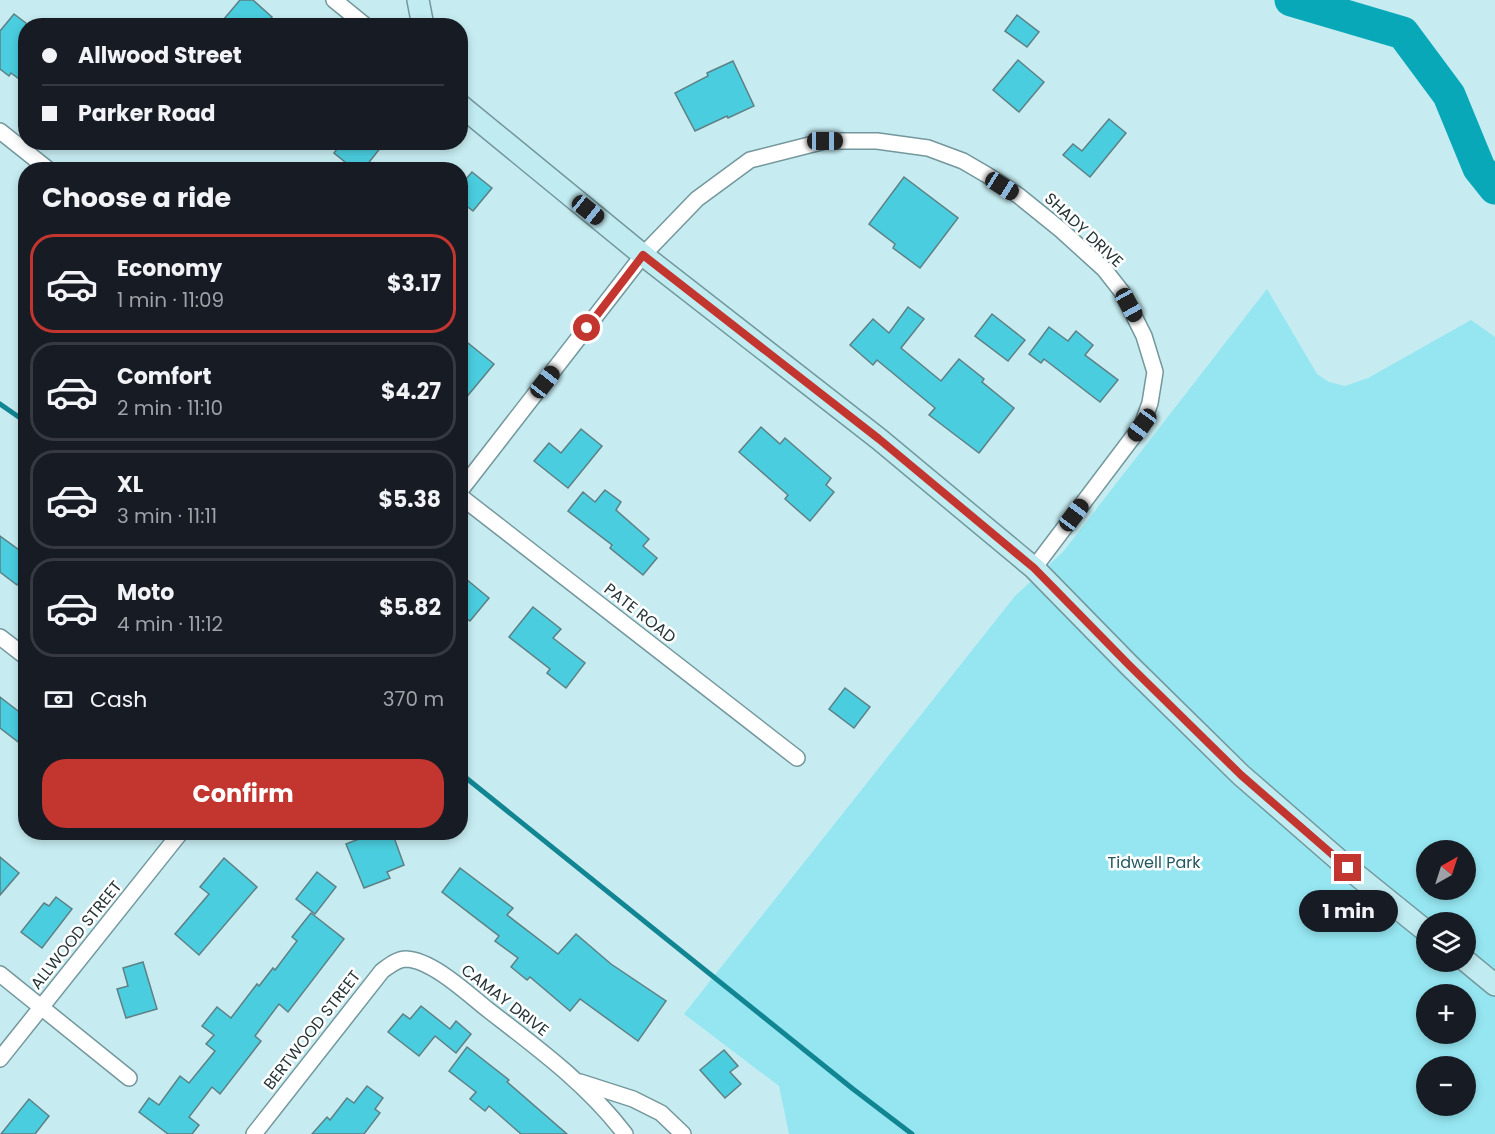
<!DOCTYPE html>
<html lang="en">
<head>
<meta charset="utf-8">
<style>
  body { margin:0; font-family:Poppins,sans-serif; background:#20242c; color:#f1f3f6; height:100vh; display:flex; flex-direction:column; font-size:22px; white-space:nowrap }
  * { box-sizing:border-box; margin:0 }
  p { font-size:20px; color:#9ea1a6 }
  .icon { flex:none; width:33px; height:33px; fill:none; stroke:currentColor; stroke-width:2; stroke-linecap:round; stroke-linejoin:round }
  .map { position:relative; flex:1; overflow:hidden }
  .side { position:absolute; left:18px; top:162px; width:450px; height:678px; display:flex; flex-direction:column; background:#171b24; border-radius:24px; box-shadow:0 3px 9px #0003 }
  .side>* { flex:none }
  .banner { position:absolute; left:18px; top:18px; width:450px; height:132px; border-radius:24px; box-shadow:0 3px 9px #0003; display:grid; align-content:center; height:132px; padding:0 24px; background:#171b24 }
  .needle { width:39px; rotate:39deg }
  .controls { position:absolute; left:1416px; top:840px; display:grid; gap:12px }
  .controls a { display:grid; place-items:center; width:60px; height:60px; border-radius:50%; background:#171b24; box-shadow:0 3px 9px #0003; font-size:30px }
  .end { position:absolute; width:27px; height:27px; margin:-14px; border:8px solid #c3352f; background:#fff; box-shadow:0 0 0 3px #fff }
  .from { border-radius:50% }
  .bubble { position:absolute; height:42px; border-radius:21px; background:#171b24; box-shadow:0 3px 9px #0003; font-size:20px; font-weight:700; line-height:42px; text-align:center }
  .car { position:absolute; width:18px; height:36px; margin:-18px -9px; border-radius:8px; box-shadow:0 0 4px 2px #0007; background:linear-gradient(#222 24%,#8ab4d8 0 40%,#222 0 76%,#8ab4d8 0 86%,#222 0) }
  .banner b { display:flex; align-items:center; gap:21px; height:57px; font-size:22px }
  .banner b+b { border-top:2px solid #363941 }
  .banner i { width:15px; height:15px; background:#f1f3f6 }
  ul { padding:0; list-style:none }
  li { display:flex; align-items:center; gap:18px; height:99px; margin:0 12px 9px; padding:0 12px; border:3px solid #363941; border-radius:24px }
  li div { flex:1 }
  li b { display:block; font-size:22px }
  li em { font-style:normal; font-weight:700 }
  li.on { border-color:#c3352f }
  li>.icon { width:54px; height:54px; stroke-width:1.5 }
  h2 { padding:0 24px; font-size:27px; line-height:72px }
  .pay { display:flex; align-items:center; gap:15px; height:66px; padding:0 24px; font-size:22px }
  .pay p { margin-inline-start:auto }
  .cta { display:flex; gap:12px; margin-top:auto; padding:12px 24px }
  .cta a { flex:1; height:69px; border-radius:24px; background:#c3352f; color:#fff; font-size:24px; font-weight:700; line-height:69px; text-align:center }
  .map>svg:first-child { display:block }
  .green { fill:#95e6f1; fill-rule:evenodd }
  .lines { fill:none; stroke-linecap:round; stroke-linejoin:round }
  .stream { stroke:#118592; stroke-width:5 }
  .river { stroke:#09a8b9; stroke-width:33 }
  .building { fill:#4acdde; stroke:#5d8085; stroke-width:1.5 }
  .street-casing { stroke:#73979c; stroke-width:18 }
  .secondary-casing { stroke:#73979c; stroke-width:24 }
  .street { stroke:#fff; stroke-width:15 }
  .secondary { stroke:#c0ebf0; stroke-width:21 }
  .route { stroke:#c3352f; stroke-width:8 }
  .labels { text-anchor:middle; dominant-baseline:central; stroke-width:5; stroke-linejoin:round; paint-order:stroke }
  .street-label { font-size:16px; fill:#253436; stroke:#fff }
  .park-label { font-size:16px; fill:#22585f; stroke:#fff }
</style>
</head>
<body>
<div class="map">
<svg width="1495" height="1134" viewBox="0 0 1495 1134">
  <rect width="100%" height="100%" fill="#c6ecf1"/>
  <path class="green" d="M1267,289L1317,374L1329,382L1345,386L1368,378L1471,320L1495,337V1134H789L779,1086L684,1014L1015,596L1063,552ZM1426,850H1466V890H1426ZM1426,922H1466V962H1426ZM1426,994H1466V1034H1426ZM1426,1066H1466V1106H1426Z"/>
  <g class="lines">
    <g class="stream">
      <polyline points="0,404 26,422"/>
      <polyline points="460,773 853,1089 912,1134"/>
    </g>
    <polyline class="river" points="1291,0 1403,33 1449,95 1479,168 1495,188"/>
  </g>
  <g class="building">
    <polygon points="240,0 253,0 272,17 264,26 218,26"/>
    <polygon points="14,14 26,23 26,84 11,73 9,76 0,69 0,31"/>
    <polygon points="1017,15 1039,32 1027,47 1005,31"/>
    <polygon points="1018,60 1044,82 1019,112 993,90"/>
    <polygon points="733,61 754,106 728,118 727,116 695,131 675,93 708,76 707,73"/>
    <polygon points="1109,119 1126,133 1090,177 1063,155 1073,144 1082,151"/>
    <polygon points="342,142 385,142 363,170 355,170 334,153"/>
    <polygon points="472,172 492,188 473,211 460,201 460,186"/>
    <polygon points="904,177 958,218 920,268 893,248 895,244 869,224"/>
    <polygon points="908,307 924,319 901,348 941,381 959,359 984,379 982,382 1014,408 979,453 929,415 935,408 877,360 873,365 850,345 873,319 889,333"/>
    <polygon points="992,314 1025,340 1008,361 975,336"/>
    <polygon points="1049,327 1068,341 1076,331 1093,345 1085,355 1118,380 1100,402 1044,359 1041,363 1029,354"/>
    <polygon points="468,343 494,364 460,405 460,352"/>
    <polygon points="761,427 780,444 785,438 831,478 826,485 834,492 810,521 785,499 788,495 739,452"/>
    <polygon points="581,429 602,446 568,488 534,461 549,443 561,453"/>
    <polygon points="605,490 621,502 616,510 649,539 643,546 657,558 643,575 610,548 612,545 568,511 583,492 595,502"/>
    <polygon points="0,536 26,555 26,573 17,585 0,572"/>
    <polygon points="460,574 489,598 470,621 460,614"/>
    <polygon points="533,607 561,629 553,638 585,663 566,688 547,673 550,669 509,637"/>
    <polygon points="845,688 870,707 854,728 829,709"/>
    <polygon points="0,697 26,717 26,748 0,728"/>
    <polygon points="377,832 392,832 404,865 387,872 390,878 364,888 346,844"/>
    <polygon points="0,857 19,873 0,895"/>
    <polygon points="224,858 257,887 199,955 175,934 209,894 200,887"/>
    <polygon points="460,868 513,908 507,915 558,954 576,934 611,964 666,1001 638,1041 580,999 570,1011 530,977 527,980 511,967 518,958 495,941 499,936 442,892"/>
    <polygon points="317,872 336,887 315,914 296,899"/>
    <polygon points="56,897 72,909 42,948 21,932 44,903 49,906"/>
    <polygon points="311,913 344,939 288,1012 279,1004 255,1036 261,1041 220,1094 212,1087 189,1117 199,1125 192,1134 168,1134 139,1112 149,1098 159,1105 180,1076 189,1083 215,1051 206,1044 214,1035 202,1026 217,1007 231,1018 257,984 259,986 273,968 275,970 297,941 292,937"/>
    <polygon points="143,962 157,1009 126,1018 117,989 128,986 123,968"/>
    <polygon points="421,1006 450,1029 456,1021 471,1034 456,1053 435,1036 419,1056 388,1032 403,1014 410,1019"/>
    <polygon points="467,1047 509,1080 507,1082 567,1134 521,1134 489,1106 485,1111 470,1099 476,1092 449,1071"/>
    <polygon points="724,1050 738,1066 730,1072 741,1084 725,1098 700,1070"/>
    <polygon points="367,1086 383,1098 375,1109 380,1113 364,1134 312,1134 327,1117 330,1120 347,1098 354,1103"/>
    <polygon points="29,1099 49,1116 35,1134 1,1134"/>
  </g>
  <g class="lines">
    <defs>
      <g id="street">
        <polyline points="334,0 366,26"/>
        <polyline points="0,131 49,170"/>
        <polyline points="460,491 643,255 697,199 750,160 825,141 877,141 928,148 963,161 987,175 1019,196 1061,230 1104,269 1122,292 1144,336 1155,372 1150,403 1142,425 1034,568"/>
        <polyline points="460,496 797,758"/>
        <polyline points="0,637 26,657"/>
        <polyline points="0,974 129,1078"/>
        <polyline points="0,1059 181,832"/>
        <polyline points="580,1082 633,1099 661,1113 683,1134"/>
        <path d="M254,1134L382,971C389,966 397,959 406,959C432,960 467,993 487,1009C536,1047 587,1084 625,1134"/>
      </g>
      <g id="secondary">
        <polyline points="418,0 423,26"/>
        <polyline points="460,105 643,255 879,439 1034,568 1129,665 1241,775 1348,868 1426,931"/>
        <polyline points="1466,961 1495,985"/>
      </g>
    </defs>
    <use href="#street" class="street-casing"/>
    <use href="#secondary" class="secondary-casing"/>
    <use href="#street" class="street"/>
    <use href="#secondary" class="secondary"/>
  </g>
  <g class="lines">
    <polyline class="route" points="587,328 643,255 879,439 1034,568 1129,665 1241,775 1348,868"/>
  </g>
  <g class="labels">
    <g class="street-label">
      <text transform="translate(1084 230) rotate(43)">SHADY DRIVE</text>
      <text transform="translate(640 613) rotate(38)">PATE ROAD</text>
      <text transform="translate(76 935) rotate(-51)">ALLWOOD STREET</text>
      <text transform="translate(505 1000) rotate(38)">CAMAY DRIVE</text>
      <text transform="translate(312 1030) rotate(-52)">BERTWOOD STREET</text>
    </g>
    <g class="park-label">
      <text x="1154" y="862">Tidwell Park</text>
    </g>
  </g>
</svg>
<div class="controls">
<a><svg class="needle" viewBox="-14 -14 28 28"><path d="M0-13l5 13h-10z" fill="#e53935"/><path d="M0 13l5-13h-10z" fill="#9ea1a6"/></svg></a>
<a><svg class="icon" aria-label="layers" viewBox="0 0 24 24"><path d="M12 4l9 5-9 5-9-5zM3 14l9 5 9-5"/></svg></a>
<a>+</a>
<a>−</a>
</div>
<i class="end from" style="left:587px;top:328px"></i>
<i class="end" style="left:1348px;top:868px"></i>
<div class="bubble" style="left:1299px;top:890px;width:99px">1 min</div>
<i class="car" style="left:825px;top:141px;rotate:90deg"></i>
<i class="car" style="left:1002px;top:186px;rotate:122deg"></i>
<i class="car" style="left:588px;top:210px;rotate:129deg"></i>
<i class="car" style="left:1129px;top:305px;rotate:151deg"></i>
<i class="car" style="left:545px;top:382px;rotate:38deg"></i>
<i class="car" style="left:1142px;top:425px;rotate:216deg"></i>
<i class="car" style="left:1074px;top:515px;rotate:37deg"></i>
<div class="banner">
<b><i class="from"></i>Allwood Street</b>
<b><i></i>Parker Road</b>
</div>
<section class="side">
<h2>Choose a ride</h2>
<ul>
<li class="on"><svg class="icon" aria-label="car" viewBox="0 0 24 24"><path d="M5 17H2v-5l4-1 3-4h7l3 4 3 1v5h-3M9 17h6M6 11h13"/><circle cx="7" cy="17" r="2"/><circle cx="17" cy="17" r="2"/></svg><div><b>Economy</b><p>1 min · 11:09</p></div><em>$3.17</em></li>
<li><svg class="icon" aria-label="car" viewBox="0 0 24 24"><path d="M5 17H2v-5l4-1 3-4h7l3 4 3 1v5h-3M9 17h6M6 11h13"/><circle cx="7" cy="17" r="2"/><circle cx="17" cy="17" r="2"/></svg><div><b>Comfort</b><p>2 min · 11:10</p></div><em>$4.27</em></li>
<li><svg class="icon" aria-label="car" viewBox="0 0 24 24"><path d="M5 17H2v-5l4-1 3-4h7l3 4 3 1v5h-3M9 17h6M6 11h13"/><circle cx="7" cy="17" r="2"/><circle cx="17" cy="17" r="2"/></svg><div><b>XL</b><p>3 min · 11:11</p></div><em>$5.38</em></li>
<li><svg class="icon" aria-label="car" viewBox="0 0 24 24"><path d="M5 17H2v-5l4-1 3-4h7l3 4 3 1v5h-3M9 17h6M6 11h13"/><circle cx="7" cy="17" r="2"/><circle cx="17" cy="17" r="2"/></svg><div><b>Moto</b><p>4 min · 11:12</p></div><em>$5.82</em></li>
</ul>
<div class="pay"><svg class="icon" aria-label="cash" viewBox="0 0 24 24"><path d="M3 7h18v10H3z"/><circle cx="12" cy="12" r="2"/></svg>Cash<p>370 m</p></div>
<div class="cta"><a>Confirm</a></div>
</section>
</div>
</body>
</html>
